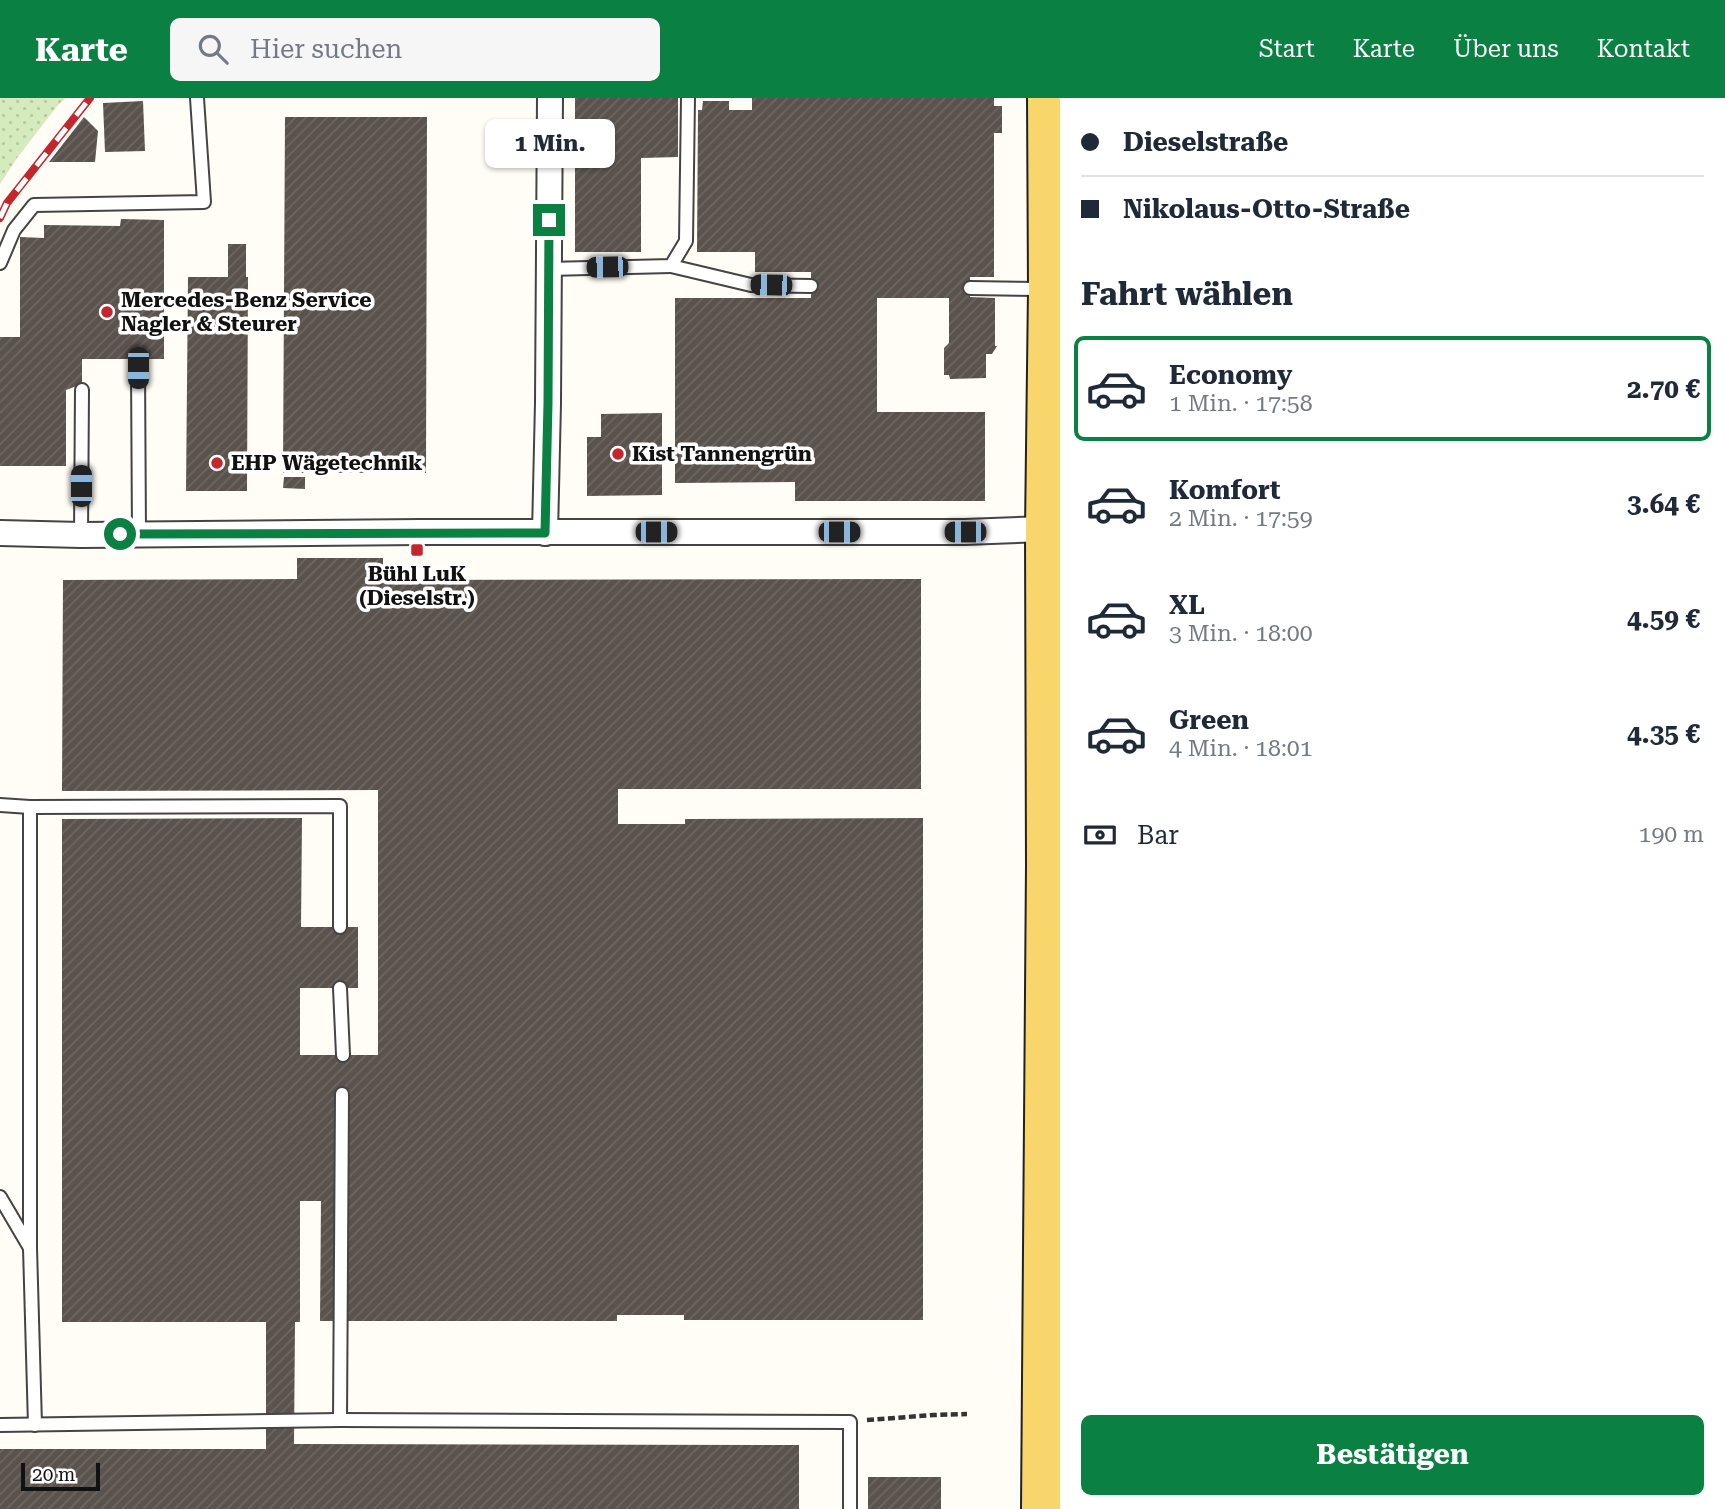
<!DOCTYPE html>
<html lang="de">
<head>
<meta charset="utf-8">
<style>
  body { margin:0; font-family:"Roboto Serif",serif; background:#f6f6f7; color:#1f2937; height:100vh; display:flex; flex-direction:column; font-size:26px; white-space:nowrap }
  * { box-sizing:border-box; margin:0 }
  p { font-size:23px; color:#747a83 }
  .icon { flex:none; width:38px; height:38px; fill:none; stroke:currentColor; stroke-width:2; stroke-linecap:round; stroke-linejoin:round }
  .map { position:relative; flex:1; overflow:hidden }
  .drawer { display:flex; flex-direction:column; background:#fff; width:665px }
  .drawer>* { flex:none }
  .banner { display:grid; align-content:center; height:154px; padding:0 21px; background:#fff }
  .scale { position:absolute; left:21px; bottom:18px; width:79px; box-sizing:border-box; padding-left:7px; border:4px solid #111; border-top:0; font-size:19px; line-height:24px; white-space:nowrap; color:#111; -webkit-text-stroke:5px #fff; paint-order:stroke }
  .end { position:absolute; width:32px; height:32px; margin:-16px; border:9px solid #0b8043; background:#fff; box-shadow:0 0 0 4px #fff }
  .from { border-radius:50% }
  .bubble { position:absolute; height:49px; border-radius:10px; background:#fff; box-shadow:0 2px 5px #0004; font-size:23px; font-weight:700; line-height:49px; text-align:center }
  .car { position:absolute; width:21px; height:42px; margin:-21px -10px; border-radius:9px; box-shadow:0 0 5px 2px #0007; background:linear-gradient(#222 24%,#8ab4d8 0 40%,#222 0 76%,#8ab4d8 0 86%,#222 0) }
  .banner b { display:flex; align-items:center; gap:24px; height:66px; font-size:26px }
  .banner b+b { border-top:2px solid #e0e1e3 }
  .banner i { width:18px; height:18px; background:#1f2937 }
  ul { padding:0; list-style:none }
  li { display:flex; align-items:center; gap:21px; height:105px; margin:0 14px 10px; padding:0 7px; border:4px solid transparent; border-radius:10px }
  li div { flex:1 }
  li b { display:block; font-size:26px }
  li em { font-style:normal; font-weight:700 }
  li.on { border-color:#0b8043 }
  li>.icon { width:63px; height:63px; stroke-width:1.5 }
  h2 { padding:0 21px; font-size:32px; line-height:84px }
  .pay { display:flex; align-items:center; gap:18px; height:77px; padding:0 21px; font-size:26px }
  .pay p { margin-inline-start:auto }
  .button { display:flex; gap:14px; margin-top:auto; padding:14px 21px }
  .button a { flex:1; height:80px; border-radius:10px; background:#0b8043; color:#fff; font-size:28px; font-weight:700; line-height:80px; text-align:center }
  header { display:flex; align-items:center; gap:42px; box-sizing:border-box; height:98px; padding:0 35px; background:#0b8043; color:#fff }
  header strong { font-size:33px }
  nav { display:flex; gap:38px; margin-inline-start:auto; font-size:24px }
  .search { width:490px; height:63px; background:#f6f6f7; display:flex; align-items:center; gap:18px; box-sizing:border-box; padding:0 24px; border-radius:10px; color:#747a83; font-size:26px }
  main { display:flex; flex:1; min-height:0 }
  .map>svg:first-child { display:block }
  .grass { fill:url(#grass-dots) }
  .building { fill:url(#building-hatch) }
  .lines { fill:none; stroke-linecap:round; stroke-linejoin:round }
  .lane-casing { stroke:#444; stroke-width:16 }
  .street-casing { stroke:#444; stroke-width:28 }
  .primary-casing { stroke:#222; stroke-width:42 }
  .path { stroke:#333; stroke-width:4.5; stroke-dasharray:7 3.5; stroke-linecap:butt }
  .lane { stroke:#fff; stroke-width:12 }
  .street { stroke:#fff; stroke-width:24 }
  .primary { stroke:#f9d66b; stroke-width:38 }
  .rail-casing { stroke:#c4262e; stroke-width:8 }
  .rail { stroke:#fff; stroke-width:5; stroke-dasharray:16; stroke-linecap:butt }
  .route { stroke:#0b8043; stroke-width:9 }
  .poi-dot { fill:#c4262e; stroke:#fff; stroke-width:2.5 }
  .labels { text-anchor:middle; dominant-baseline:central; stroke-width:7; stroke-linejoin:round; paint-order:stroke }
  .poi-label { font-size:21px; font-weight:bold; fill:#111; stroke:#fff; text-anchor:start }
</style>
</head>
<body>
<header>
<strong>Karte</strong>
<div class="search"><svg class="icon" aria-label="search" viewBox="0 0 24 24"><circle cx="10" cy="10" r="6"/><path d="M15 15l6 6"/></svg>Hier suchen</div>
<nav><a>Start</a><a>Karte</a><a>Über uns</a><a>Kontakt</a></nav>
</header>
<main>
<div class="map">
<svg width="1060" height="1411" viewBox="0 0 1060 1411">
  <defs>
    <pattern id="grass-dots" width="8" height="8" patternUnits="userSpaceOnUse" patternTransform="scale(1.75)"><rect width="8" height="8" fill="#d5ebbd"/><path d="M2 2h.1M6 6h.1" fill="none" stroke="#b6c8a1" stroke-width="1.8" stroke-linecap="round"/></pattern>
    <pattern id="building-hatch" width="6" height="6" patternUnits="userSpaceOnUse" patternTransform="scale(1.75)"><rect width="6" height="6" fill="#5a524d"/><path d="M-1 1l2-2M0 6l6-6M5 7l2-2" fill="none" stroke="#6d6662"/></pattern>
  </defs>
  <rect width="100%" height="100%" fill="#fffdf5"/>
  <polygon class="grass" points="0,0 66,0 58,7 17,60 0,86"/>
  <g class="building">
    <polygon points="575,0 678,0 678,59 641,60 641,154 575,154"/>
    <polygon points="752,0 994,0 994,8 1002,8 1002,35 994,35 994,179 970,179 970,199 995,200 995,248 997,248 992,256 986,256 986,280 950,281 949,277 944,277 944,250 949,245 949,200 877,200 877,314 985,314 985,403 795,403 795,384 675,385 675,200 811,200 811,174 755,174 755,154 697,154 698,12 702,12 703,3 729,3 729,12 752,12"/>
    <polygon points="143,3 145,53 105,54 103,5"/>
    <polygon points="84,19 98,33 95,64 49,64"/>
    <polygon points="285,19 427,19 426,375 283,375"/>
    <polygon points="121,121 164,122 164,261 82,261 82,286 66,292 66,368 0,368 0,239 20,239 20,139 44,140 44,127 120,128"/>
    <polygon points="228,146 246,146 246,179 248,179 247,393 186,393 188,179 228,179"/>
    <polygon points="662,315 662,397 587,398 587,339 601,339 601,316"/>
    <polygon points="284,379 305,379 305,391 283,390"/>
    <polygon points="297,460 383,460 383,482 921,481 921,691 618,691 618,726 685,726 685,721 923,720 923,1222 684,1222 684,1217 617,1217 617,1223 320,1223 321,1103 300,1103 300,1224 295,1224 294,1346 799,1347 799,1411 0,1411 0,1351 266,1351 266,1224 62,1224 62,721 302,720 301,829 358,829 358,890 300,890 300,957 378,957 378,692 62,693 63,482 297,481"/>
    <rect x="868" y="1379" width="73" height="32"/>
  </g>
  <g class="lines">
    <defs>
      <g id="lane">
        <polyline points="0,165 14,132 34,107 204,104 197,0"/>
        <polyline points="671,168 751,187 811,188"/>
        <polyline points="548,171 671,168 686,143 688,0"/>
        <polyline points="970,190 1043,191"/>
        <polyline points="138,270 139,436"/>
        <polyline points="81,437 82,292"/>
        <polyline points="0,707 30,709"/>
        <polyline points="340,890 343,957"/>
        <polyline points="0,1099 30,1150"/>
        <polyline points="340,1322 342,996"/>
        <polyline points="0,1327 340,1322 850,1324 850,1411"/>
        <polyline points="35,1327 30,1150 30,709 340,708 340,829"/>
      </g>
      <g id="street">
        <polyline points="0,435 81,437 421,434 965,434 1045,431"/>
        <polyline points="545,435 548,305 550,0"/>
      </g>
      <polyline id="primary" points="1041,1411 1046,767 1045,431 1048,191 1047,0"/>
    </defs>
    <use href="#lane" class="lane-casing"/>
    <use href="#street" class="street-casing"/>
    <use href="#primary" class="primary-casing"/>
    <polyline class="path" points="867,1322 934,1317 967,1316"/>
    <use href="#lane" class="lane"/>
    <use href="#street" class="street"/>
    <use href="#primary" class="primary"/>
    <defs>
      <polyline id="rail" points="0,120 7,105 90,0"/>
    </defs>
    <use href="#rail" class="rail-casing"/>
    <use href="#rail" class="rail"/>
  </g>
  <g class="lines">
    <polyline class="route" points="120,436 545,435 548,305 549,122"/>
  </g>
  <g class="poi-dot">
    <circle cx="107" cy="214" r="7"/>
    <circle cx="618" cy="356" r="7"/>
    <circle cx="217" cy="365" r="7"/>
    <rect x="410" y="445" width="14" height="14" rx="3.5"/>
  </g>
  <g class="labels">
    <g class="poi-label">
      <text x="121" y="202">Mercedes-Benz Service<tspan x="121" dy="24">Nagler &amp; Steurer</tspan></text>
      <text x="632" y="356">Kist Tannengrün</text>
      <text x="231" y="365">EHP Wägetechnik</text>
      <text x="417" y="476" text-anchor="middle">Bühl LuK<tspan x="417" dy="24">(Dieselstr.)</tspan></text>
    </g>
  </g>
</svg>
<div class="scale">20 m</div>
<i class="end from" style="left:120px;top:436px"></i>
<i class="end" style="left:549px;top:122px"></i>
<div class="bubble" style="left:485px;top:21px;width:130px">1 Min.</div>
<i class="car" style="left:607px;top:169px;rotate:269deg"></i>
<i class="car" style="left:771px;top:187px;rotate:271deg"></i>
<i class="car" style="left:138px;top:270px;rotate:180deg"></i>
<i class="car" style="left:81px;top:388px;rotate:0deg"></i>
<i class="car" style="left:656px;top:434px;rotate:90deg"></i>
<i class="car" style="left:839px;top:434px;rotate:90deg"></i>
<i class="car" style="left:965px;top:434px;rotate:270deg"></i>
</div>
<section class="drawer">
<div class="banner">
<b><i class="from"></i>Dieselstraße</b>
<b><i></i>Nikolaus-Otto-Straße</b>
</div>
<h2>Fahrt wählen</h2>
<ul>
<li class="on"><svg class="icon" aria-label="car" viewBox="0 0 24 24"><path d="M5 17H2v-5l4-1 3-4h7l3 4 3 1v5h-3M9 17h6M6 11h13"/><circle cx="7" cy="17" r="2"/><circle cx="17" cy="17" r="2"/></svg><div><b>Economy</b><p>1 Min. · 17:58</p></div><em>2.70 €</em></li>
<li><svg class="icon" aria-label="car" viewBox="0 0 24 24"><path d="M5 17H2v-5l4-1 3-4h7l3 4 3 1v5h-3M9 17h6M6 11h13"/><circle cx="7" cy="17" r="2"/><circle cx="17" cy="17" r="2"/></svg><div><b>Komfort</b><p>2 Min. · 17:59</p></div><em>3.64 €</em></li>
<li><svg class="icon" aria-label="car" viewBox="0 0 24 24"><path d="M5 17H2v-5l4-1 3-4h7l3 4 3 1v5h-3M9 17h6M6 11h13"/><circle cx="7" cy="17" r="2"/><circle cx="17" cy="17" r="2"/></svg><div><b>XL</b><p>3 Min. · 18:00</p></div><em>4.59 €</em></li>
<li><svg class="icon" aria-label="car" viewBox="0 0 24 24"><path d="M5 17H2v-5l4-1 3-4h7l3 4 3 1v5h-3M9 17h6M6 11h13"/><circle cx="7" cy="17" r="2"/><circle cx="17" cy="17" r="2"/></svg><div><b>Green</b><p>4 Min. · 18:01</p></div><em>4.35 €</em></li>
</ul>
<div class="pay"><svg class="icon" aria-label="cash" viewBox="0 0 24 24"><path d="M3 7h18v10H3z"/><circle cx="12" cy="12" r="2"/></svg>Bar<p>190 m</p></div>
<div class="button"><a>Bestätigen</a></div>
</section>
</main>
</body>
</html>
